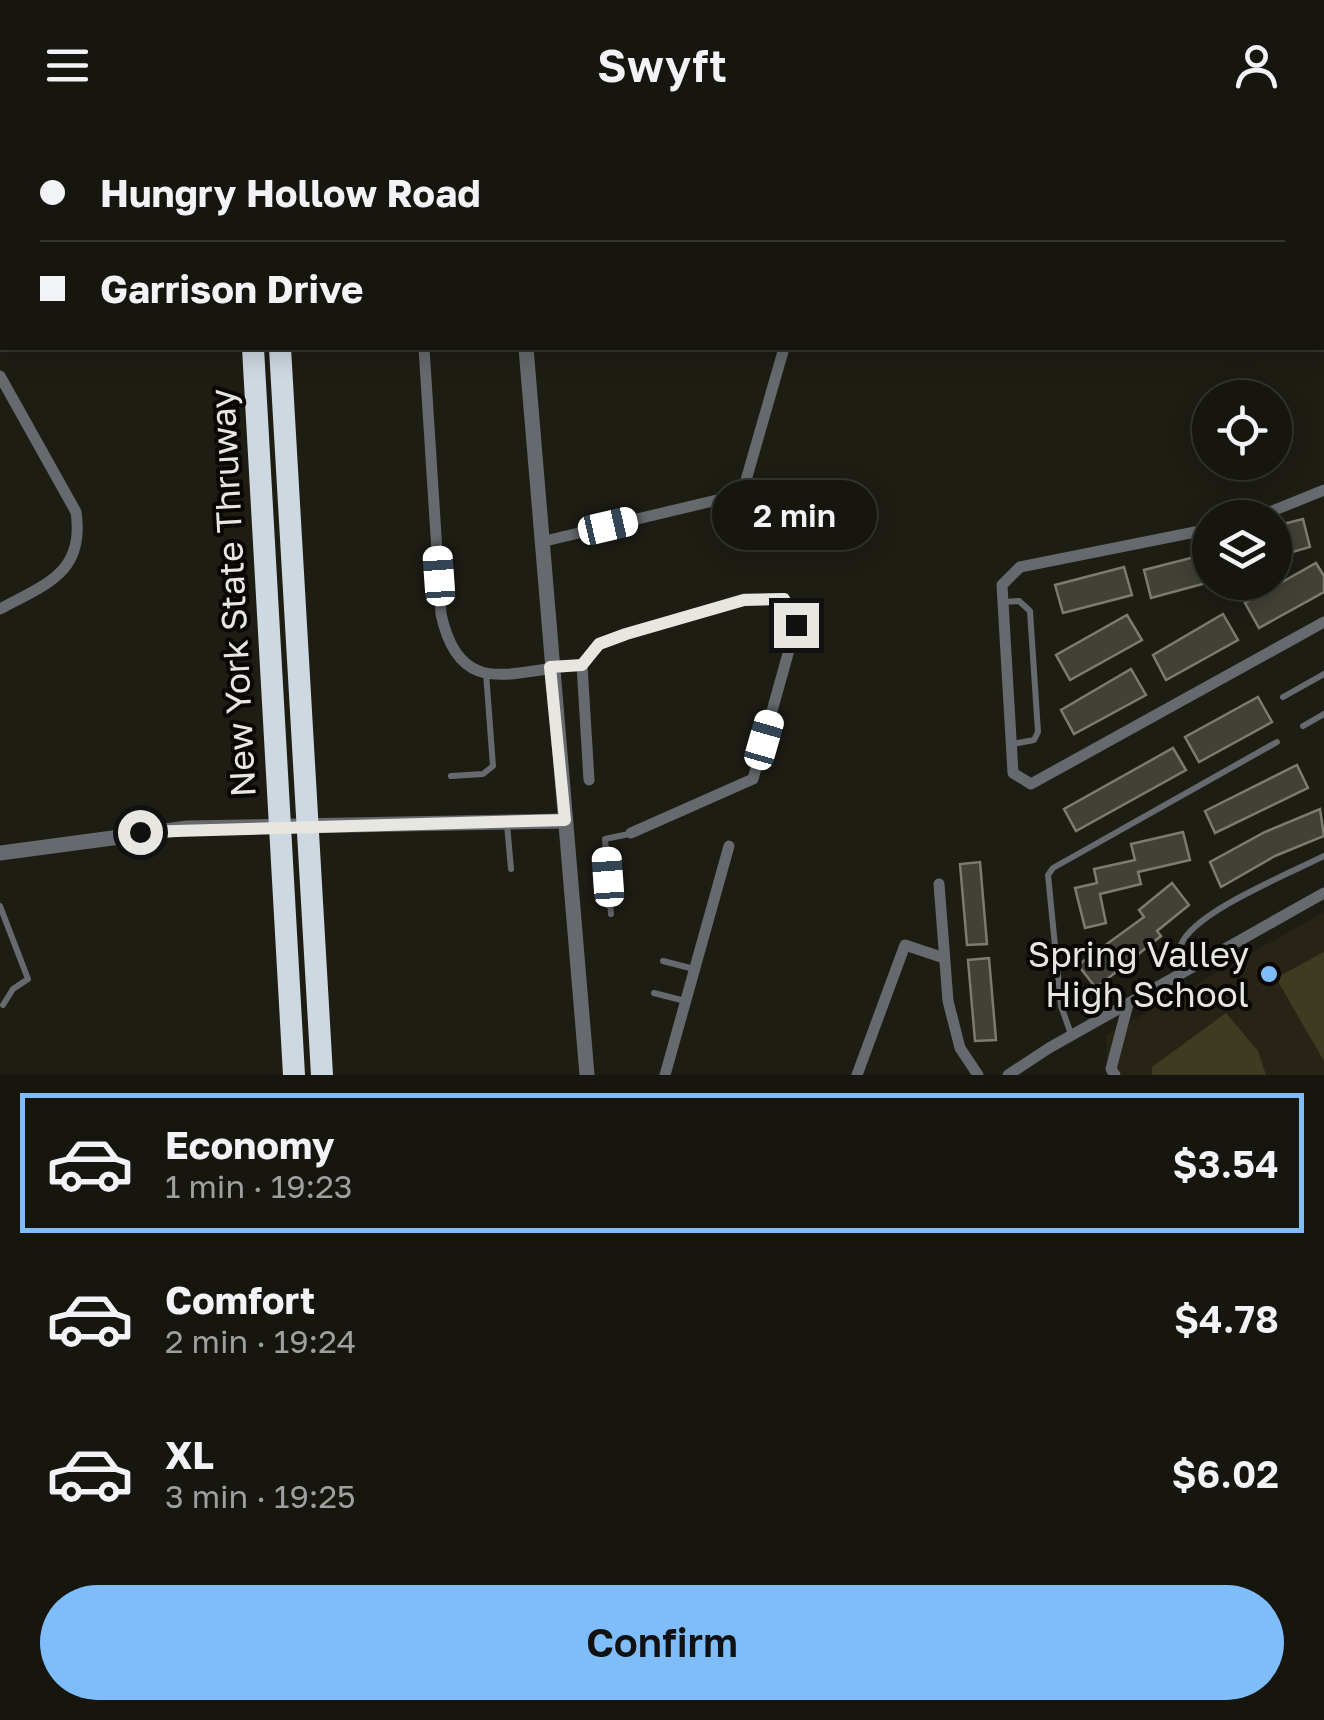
<!DOCTYPE html>
<html lang="en">
<head>
<meta charset="utf-8">
<style>
  body { margin:0; font-family:"Golos Text",sans-serif; background:#1f1f18; color:#f1f3f6; height:100vh; display:flex; flex-direction:column; font-size:38px; white-space:nowrap }
  * { box-sizing:border-box; margin:0 }
  p { font-size:32px; color:#9e9f9e }
  .icon { flex:none; width:55px; height:55px; fill:none; stroke:currentColor; stroke-width:2; stroke-linecap:round; stroke-linejoin:round }
  .map { position:relative; height:945px; overflow:hidden }
  .panel { display:flex; flex-direction:column; background:#16160f; flex:1 }
  .panel>* { flex:none }
  .top-card { position:absolute; left:0px; top:0px; width:1325px; height:220px; box-shadow:0 5px 25px #0003,0 0 0 2px #35352f; display:grid; align-content:center; height:220px; padding:0 40px; background:#16160f }
  .controls { position:absolute; left:1192px; top:250px; display:grid; gap:20px }
  .controls a { display:grid; place-items:center; width:100px; height:100px; border-radius:50%; background:#16160f; box-shadow:0 5px 25px #0003,0 0 0 2px #35352f; font-size:50px }
  .end { position:absolute; width:45px; height:45px; margin:-22px; border:12px solid #e7e6e0; background:#111; box-shadow:0 0 0 5px #111 }
  .from { border-radius:50% }
  .bubble { position:absolute; height:70px; border-radius:35px; background:#16160f; box-shadow:0 5px 25px #0003,0 0 0 2px #35352f; font-size:32px; font-weight:600; line-height:70px; text-align:center }
  .car { position:absolute; width:30px; height:60px; margin:-30px -15px; border-radius:12px; box-shadow:0 0 8px 2px #0007; background:linear-gradient(#fff 24%,#345 0 40%,#fff 0 76%,#345 0 86%,#fff 0) }
  .top-card b { display:flex; align-items:center; gap:35px; height:95px; font-size:38px }
  .top-card b+b { border-top:2px solid #35352f }
  .top-card i { width:25px; height:25px; background:#f1f3f6 }
  ul { padding:18px 0 0; list-style:none }
  li { display:flex; align-items:center; gap:30px; height:140px; margin:0 20px 15px; padding:0 20px; border:5px solid transparent; border-radius:0px }
  li div { flex:1 }
  li b { display:block; font-size:38px }
  li em { font-style:normal; font-weight:600 }
  li.on { border-color:#7ebdf9 }
  li>.icon { width:90px; height:90px; stroke-width:1.5 }
  .primary-button { display:flex; gap:20px; margin-top:auto; padding:20px 40px }
  .primary-button a { flex:1; height:115px; border-radius:60px; background:#7ebdf9; color:#111; font-size:40px; font-weight:600; line-height:115px; text-align:center }
  header { display:flex; justify-content:space-between; align-items:center; height:130px; padding:0 40px; background:#16160f; font-size:45px; font-weight:600 }
  .map>svg:first-child { display:block }
  .built { fill:#272415 }
  .green { fill:#3f3b20 }
  .building { fill:#424137; stroke:#7c7b70; stroke-width:2.5 }
  .lines { fill:none; stroke-linecap:round; stroke-linejoin:round }
  .service { stroke:#66696d; stroke-width:6 }
  .minor { stroke:#66696d; stroke-width:11 }
  .tertiary { stroke:#66696d; stroke-width:15 }
  .motorway { stroke:#ced8e1; stroke-width:22 }
  .route { stroke:#e7e6e0; stroke-width:12 }
  .poi-dot { fill:#7ebdf9; stroke:#080705; stroke-width:4 }
  .labels { text-anchor:middle; dominant-baseline:central; stroke-width:8; stroke-linejoin:round; paint-order:stroke }
  .street-label { font-size:35px; fill:#e7e6e0; stroke:#080705 }
  .poi-label { font-size:35px; fill:#e7e6e0; stroke:#080705; text-anchor:end }
</style>
</head>
<body>
<header><svg class="icon" aria-label="menu" viewBox="0 0 24 24"><path d="M4 6h16M4 12h16M4 18h16"/></svg>Swyft<svg class="icon" aria-label="person" viewBox="0 0 24 24"><circle cx="12" cy="8" r="4"/><path d="M4 21q1-7 8-7t8 7"/></svg></header>
<div class="map">
<svg width="1324" height="945" viewBox="0 0 1324 945">
  <rect width="100%" height="100%" fill="#1e1d14"/>
  <polygon class="built" points="1324,782 1324,945 1108,945 1106,905"/>
  <g class="green">
    <polygon points="1324,822 1324,931 1276,848"/>
    <polygon points="1226,883 1258,921 1266,945 1152,945 1152,937"/>
  </g>
  <g class="building">
    <polygon points="1303,389 1310,417 1275,427 1275,396"/>
    <polygon points="1210,423 1210,452 1151,468 1144,440"/>
    <polygon points="1316,433 1324,446 1324,462 1259,498 1245,473"/>
    <polygon points="1124,437 1132,465 1063,483 1055,455"/>
    <polygon points="1223,484 1238,510 1166,550 1153,525"/>
    <polygon points="1127,485 1142,510 1070,550 1056,525"/>
    <polygon points="1131,539 1146,565 1074,604 1061,580"/>
    <polygon points="1258,567 1272,592 1199,632 1185,607"/>
    <polygon points="1173,618 1186,640 1076,701 1064,679"/>
    <polygon points="1297,635 1308,658 1215,703 1205,681"/>
    <polygon points="1320,679 1324,706 1275,726 1221,757 1210,732 1265,702"/>
    <polygon points="1183,702 1190,730 1138,742 1141,754 1100,764 1106,793 1085,798 1075,758 1097,753 1094,739 1135,730 1131,714"/>
    <polygon points="980,732 987,814 967,815 960,734"/>
    <polygon points="1172,753 1189,775 1157,801 1161,806 1096,858 1078,835 1144,787 1139,780"/>
    <polygon points="989,828 996,910 975,911 968,830"/>
  </g>
  <g class="lines">
    <g class="service">
      <polyline points="1289,0 1290,2"/>
      <polyline points="1322,58 1324,60"/>
      <polyline points="1322,74 1324,73"/>
      <polyline points="1004,472 1019,471 1030,481 1038,602 1034,610 1013,614"/>
      <polyline points="1283,567 1324,544"/>
      <polyline points="1303,596 1324,584"/>
      <polyline points="451,646 483,644 493,636 486,543"/>
      <polyline points="507,694 511,739"/>
      <polyline points="0,776 28,849 13,859 3,875"/>
      <polyline points="611,784 605,709 629,704"/>
      <polyline points="663,831 694,839"/>
      <path d="M1188,840L1181,815C1193,782 1291,743 1324,726"/>
      <polyline points="654,863 685,871"/>
      <polyline points="1071,904 1061,876 1048,745 1053,738 1277,612"/>
    </g>
    <g class="minor">
      <polyline points="1260,0 1262,2"/>
      <polyline points="826,2 826,0"/>
      <polyline points="1322,103 1324,105"/>
      <polyline points="0,209 2,208"/>
      <path d="M424,218L441,484C460,572 514,539 582,535"/>
      <path d="M0,246L76,382C85,443 46,454 0,479"/>
      <polyline points="1255,388 1324,360"/>
      <polyline points="1210,399 1020,437 1002,455 1013,643 1031,654 1324,492"/>
      <polyline points="541,412 742,364 784,218"/>
      <polyline points="589,650 582,535 599,514 627,504 744,469 784,469 796,495 753,649 631,703"/>
      <polyline points="939,754 948,871 960,918 978,945"/>
      <polyline points="665,945 729,716"/>
      <polyline points="857,945 905,815 944,828"/>
      <polyline points="1008,945 1049,918 1324,763"/>
      <polyline points="1115,945 1111,939 1128,874"/>
    </g>
    <g class="tertiary">
      <polyline points="512,0 512,2"/>
      <polyline points="526,218 587,945"/>
      <polyline points="0,723 187,698 565,691"/>
    </g>
    <g class="motorway">
      <polyline points="240,0 240,2"/>
      <polyline points="268,0 268,2"/>
      <polyline points="253,218 294,945"/>
      <polyline points="280,218 322,945"/>
    </g>
  </g>
  <g class="lines">
    <polyline class="route" points="140,702 565,690 550,537 582,535 599,514 626,504 744,470 784,469 796,495"/>
  </g>
  <circle class="poi-dot" cx="1269" cy="844" r="10"/>
  <g class="labels">
    <g class="street-label">
      <text transform="translate(232 463) rotate(-93)">New York State Thruway</text>
    </g>
    <g class="poi-label">
      <text x="1249" y="824">Spring Valley<tspan x="1249" dy="40">High School</tspan></text>
    </g>
  </g>
</svg>
<div class="controls">
<a><svg class="icon" aria-label="locate" viewBox="0 0 24 24"><circle cx="12" cy="12" r="6"/><path d="M12 2v4M12 18v4M2 12h4M18 12h4"/></svg></a>
<a><svg class="icon" aria-label="layers" viewBox="0 0 24 24"><path d="M12 4l9 5-9 5-9-5zM3 14l9 5 9-5"/></svg></a>
</div>
<i class="end from" style="left:140px;top:702px"></i>
<i class="end" style="left:796px;top:495px"></i>
<div class="bubble" style="left:712px;top:350px;width:165px">2 min</div>
<i class="car" style="left:608px;top:396px;rotate:77deg"></i>
<i class="car" style="left:439px;top:446px;rotate:356deg"></i>
<i class="car" style="left:764px;top:610px;rotate:16deg"></i>
<i class="car" style="left:608px;top:747px;rotate:356deg"></i>
<div class="top-card">
<b><i class="from"></i>Hungry Hollow Road</b>
<b><i></i>Garrison Drive</b>
</div>
</div>
<section class="panel">
<ul>
<li class="on"><svg class="icon" aria-label="car" viewBox="0 0 24 24"><path d="M5 17H2v-5l4-1 3-4h7l3 4 3 1v5h-3M9 17h6M6 11h13"/><circle cx="7" cy="17" r="2"/><circle cx="17" cy="17" r="2"/></svg><div><b>Economy</b><p>1 min · 19:23</p></div><em>$3.54</em></li>
<li><svg class="icon" aria-label="car" viewBox="0 0 24 24"><path d="M5 17H2v-5l4-1 3-4h7l3 4 3 1v5h-3M9 17h6M6 11h13"/><circle cx="7" cy="17" r="2"/><circle cx="17" cy="17" r="2"/></svg><div><b>Comfort</b><p>2 min · 19:24</p></div><em>$4.78</em></li>
<li><svg class="icon" aria-label="car" viewBox="0 0 24 24"><path d="M5 17H2v-5l4-1 3-4h7l3 4 3 1v5h-3M9 17h6M6 11h13"/><circle cx="7" cy="17" r="2"/><circle cx="17" cy="17" r="2"/></svg><div><b>XL</b><p>3 min · 19:25</p></div><em>$6.02</em></li>
</ul>
<div class="primary-button"><a>Confirm</a></div>
</section>
</body>
</html>
